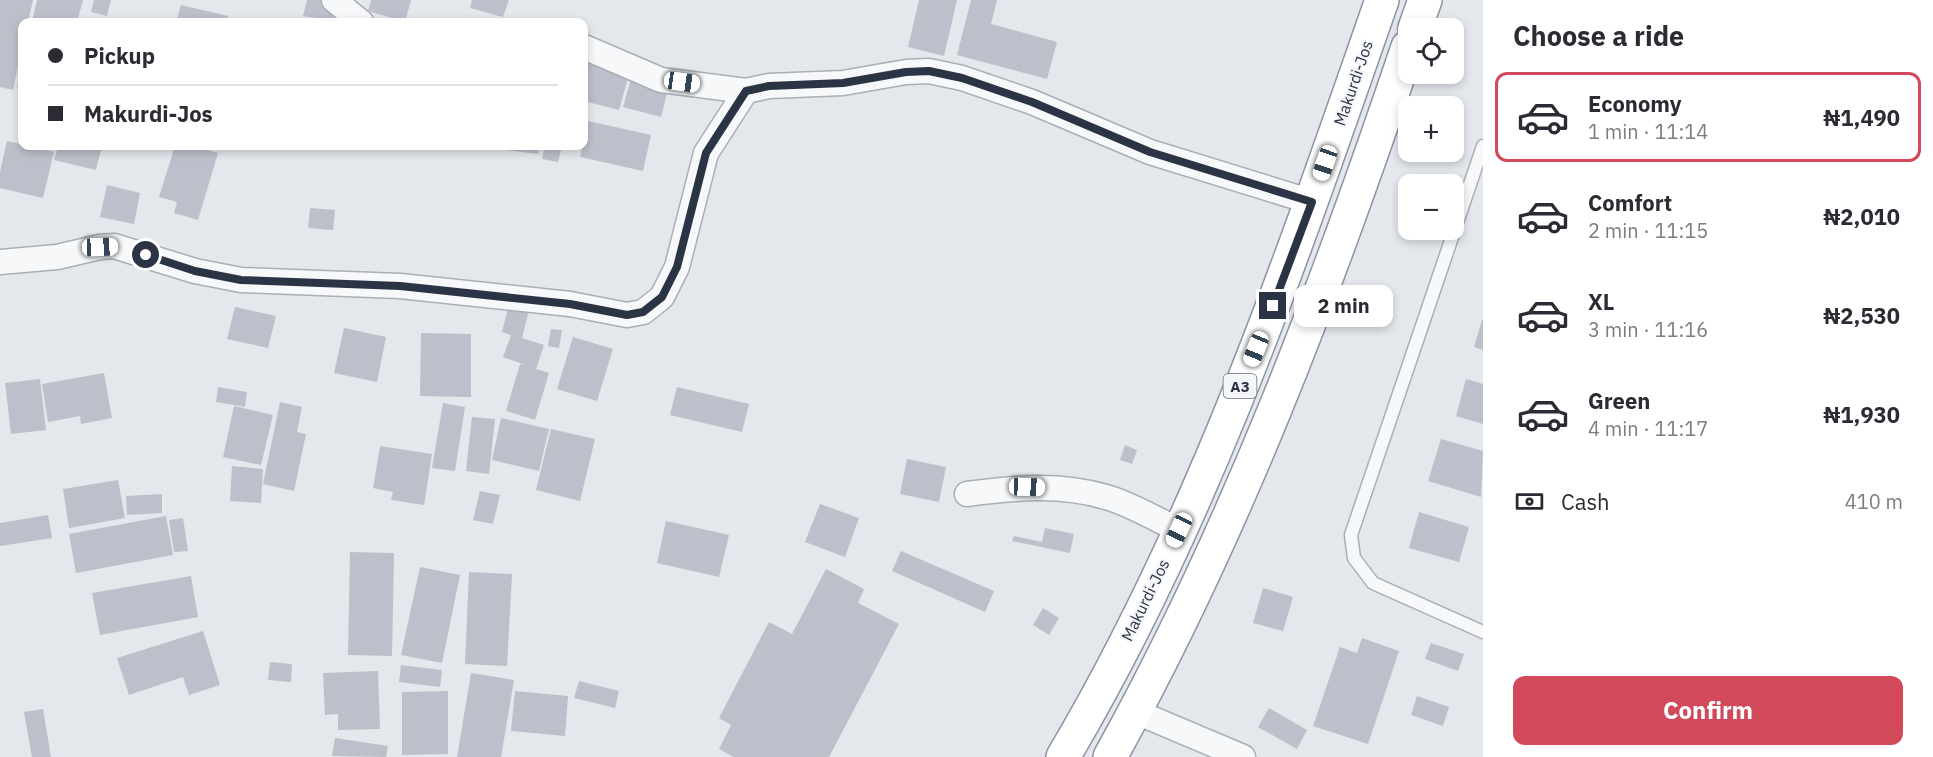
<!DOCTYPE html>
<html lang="en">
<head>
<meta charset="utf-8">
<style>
  body { margin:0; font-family:"IBM Plex Sans",sans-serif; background:#f7f7f7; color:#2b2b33; height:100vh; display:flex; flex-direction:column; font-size:22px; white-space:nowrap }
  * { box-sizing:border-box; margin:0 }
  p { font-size:20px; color:#7c7c81 }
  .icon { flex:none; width:33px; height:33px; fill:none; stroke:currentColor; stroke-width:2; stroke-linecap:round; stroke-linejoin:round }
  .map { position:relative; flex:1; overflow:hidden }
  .panel { display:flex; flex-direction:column; background:#fff; width:450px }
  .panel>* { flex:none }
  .hud { position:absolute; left:18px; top:18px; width:570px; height:132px; border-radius:12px; box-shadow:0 3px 9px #0003; display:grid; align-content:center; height:132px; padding:0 30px; background:#fff }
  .buttons { position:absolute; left:1398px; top:18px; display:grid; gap:12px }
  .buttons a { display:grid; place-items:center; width:66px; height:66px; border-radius:12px; background:#fff; box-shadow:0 3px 9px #0003; font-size:30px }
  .end { position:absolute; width:27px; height:27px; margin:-14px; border:8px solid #2b3445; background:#fff; box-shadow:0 0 0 3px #fff }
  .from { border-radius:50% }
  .bubble { position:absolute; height:42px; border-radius:12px; background:#fff; box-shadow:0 3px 9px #0003; font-size:20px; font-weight:700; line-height:42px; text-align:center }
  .car { position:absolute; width:18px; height:36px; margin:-18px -9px; border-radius:8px; box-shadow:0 0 4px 2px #0007; background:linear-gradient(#fff 24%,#345 0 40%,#fff 0 76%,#345 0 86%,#fff 0) }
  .hud b { display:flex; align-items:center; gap:21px; height:57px; font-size:22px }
  .hud b+b { border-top:2px solid #e1e1e2 }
  .hud i { width:15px; height:15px; background:#2b2b33 }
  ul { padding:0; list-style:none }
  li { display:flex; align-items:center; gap:18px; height:90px; margin:0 12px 9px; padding:0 18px; border:3px solid transparent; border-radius:12px }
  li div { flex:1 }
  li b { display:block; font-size:22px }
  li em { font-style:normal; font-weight:700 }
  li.selected { border-color:#d1495b }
  li>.icon { width:54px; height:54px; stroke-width:1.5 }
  h2 { padding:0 30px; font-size:27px; line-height:72px }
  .pay { display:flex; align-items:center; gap:15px; height:66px; padding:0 30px; font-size:22px }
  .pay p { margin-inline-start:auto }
  .action { display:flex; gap:12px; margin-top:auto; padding:12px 30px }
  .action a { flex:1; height:69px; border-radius:12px; background:#d1495b; color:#fff; font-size:24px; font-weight:700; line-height:69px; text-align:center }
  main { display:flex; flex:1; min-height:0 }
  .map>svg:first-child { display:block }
  .building { fill:#bbc0ca }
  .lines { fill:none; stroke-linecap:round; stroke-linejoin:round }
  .service-casing { stroke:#a9aeb7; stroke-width:15 }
  .minor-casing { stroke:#a9aeb7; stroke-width:27 }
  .trunk-casing { stroke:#8b94a3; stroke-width:36 }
  .service { stroke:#f7f8fa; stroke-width:12 }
  .minor { stroke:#f7f8fa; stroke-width:24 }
  .trunk { stroke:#fff; stroke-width:33 }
  .route { stroke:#2b3445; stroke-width:8 }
  .labels { text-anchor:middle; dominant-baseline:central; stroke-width:4.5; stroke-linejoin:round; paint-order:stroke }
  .shield { fill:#f4f6f9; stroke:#676e7b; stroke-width:1.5 }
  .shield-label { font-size:15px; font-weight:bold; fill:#2b3445 }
  .street-label { font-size:16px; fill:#2b3445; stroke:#f4f6f9 }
</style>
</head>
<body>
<main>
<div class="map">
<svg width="1483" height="757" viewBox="0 0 1483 757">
  <rect width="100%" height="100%" fill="#e4e7ec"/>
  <g class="building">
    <polygon points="0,0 33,0 28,22 22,22 22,47 13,90 0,87"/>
    <polygon points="37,0 83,0 77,22 32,22"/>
    <polygon points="94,0 111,0 107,16 91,12"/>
    <polygon points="307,0 345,0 341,22 303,16"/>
    <polygon points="371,0 411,0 405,22 368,11"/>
    <polygon points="472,0 509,0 503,17 470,8"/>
    <polygon points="919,0 957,0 944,56 908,47"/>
    <polygon points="971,0 997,0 991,24 1057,42 1047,79 957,55"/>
    <polygon points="181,5 228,16 226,22 176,22"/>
    <polygon points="586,62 629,74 619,110 584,101"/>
    <polygon points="22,66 22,89 17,87"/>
    <polygon points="632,75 669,85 661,117 623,107"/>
    <polygon points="588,121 651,135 643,171 580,157"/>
    <polygon points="7,141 54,152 43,198 0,188 0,172"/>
    <polygon points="58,146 102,146 96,170 54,160"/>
    <polygon points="175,146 193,146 218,153 198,220 174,213 177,202 159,197"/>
    <polygon points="473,146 539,146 538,154"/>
    <polygon points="545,146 562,146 558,162 542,159"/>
    <polygon points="107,185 140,193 134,224 100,217"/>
    <polygon points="310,208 335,210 333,230 308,228"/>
    <polygon points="509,305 529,310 522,338 544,345 536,369 549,373 535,420 506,411 520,364 526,365 503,357 511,335 502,332"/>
    <polygon points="235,307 276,316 268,348 227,339"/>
    <polygon points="1482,320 1483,320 1483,350 1474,347"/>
    <polygon points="344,328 386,337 377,382 334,373"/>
    <polygon points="551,329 562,330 559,348 548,346"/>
    <polygon points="421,333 471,334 471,397 420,396"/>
    <polygon points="573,337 613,349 597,401 557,389"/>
    <polygon points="104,373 112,418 81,424 80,416 48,422 42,384"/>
    <polygon points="40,379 46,430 11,434 5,383"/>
    <polygon points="1466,379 1483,384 1483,424 1456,416"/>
    <polygon points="218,387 247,392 245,407 216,402"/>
    <polygon points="677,387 749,404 742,432 670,415"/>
    <polygon points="280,402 302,407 297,432 306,434 294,491 263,484"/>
    <polygon points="443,403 465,407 455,471 432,468"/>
    <polygon points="234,406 273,415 261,465 223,457"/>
    <polygon points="472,417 495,419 489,474 466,471"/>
    <polygon points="501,418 549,429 539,471 492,460"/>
    <polygon points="551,429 595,439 580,501 536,490"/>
    <polygon points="1441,439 1483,451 1481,497 1428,481"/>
    <polygon points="1125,445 1137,450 1132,464 1120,460"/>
    <polygon points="380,446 432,454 424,505 391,500 393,492 373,488"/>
    <polygon points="907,459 946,467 939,502 900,494"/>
    <polygon points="232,466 263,469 261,503 230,501"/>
    <polygon points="118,480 125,518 69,528 63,489"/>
    <polygon points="480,491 500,495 493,524 473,520"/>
    <polygon points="162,494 162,513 127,515 126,496"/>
    <polygon points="820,504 859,518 845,557 805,542"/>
    <polygon points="1419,512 1469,527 1459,562 1409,548"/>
    <polygon points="48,515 52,538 0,546 0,523"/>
    <polygon points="166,516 173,555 76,573 69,534"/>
    <polygon points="183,518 188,551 174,552 169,520"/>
    <polygon points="666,521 729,535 719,577 657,563"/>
    <polygon points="1045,528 1074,534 1070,553 1012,541 1014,536 1042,542"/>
    <polygon points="901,551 994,591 985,612 892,571"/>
    <polygon points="350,552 394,553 392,656 348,655"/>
    <polygon points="420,567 460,575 442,663 401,655"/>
    <polygon points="826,569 864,589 858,603 899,624 829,757 734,757 719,749 731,725 719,718 769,622 792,634"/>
    <polygon points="469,572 512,574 507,666 465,664"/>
    <polygon points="191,576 198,617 100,635 92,593"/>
    <polygon points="1263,588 1293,597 1283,631 1253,623"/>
    <polygon points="1043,608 1059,618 1049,635 1033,625"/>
    <polygon points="203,631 220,685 189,695 183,677 129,695 117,658"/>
    <polygon points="1362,638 1399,651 1368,744 1313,726 1340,647 1357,653"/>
    <polygon points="1431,643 1464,654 1458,671 1425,659"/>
    <polygon points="270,662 292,664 291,682 268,680"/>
    <polygon points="401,665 442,670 440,687 399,682"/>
    <polygon points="378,671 380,729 338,730 338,714 325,715 323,673"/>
    <polygon points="471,673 514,680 501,757 457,757"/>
    <polygon points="579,681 619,691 615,708 574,698"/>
    <polygon points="448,691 448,754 402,755 402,692"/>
    <polygon points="515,691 568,696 565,736 511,731"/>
    <polygon points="1417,696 1449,707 1443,726 1411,715"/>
    <polygon points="1269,708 1307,730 1297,749 1258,727"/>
    <polygon points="43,709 51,757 32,757 24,712"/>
    <polygon points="335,738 388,746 386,757 332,756"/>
  </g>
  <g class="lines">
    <defs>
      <polyline id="service" points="1483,146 1351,535 1354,558 1373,583 1483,632"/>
      <g id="minor">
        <polyline points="334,0 361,22"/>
        <polyline points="584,47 661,80 746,91 769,86 843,83 906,72 929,71 962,78 1032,102 1150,152 1312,202"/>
        <polyline points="0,262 57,257 100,247 114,246 195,271 241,280 400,286 570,304 627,315 643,312 662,297 677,267 706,153 746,91"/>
        <path d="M967,494C1015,488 1059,483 1106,497C1131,504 1155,519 1179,530"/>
        <polyline points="1134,711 1243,757"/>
      </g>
      <g id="trunk">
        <polyline points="1415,28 1425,0"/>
        <path d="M1063,757C1203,521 1292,258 1382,0"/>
        <path d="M1110,757C1235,532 1326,290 1408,47"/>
      </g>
    </defs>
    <use href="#service" class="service-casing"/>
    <use href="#minor" class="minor-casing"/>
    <use href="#trunk" class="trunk-casing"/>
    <use href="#service" class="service"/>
    <use href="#minor" class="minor"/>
    <use href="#trunk" class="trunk"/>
  </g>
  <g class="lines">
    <polyline class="route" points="146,255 195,271 241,280 400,286 570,304 627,315 643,312 662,297 677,267 706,153 746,91 769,86 843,83 906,72 929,71 962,78 1032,102 1150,152 1312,202 1273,306"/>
  </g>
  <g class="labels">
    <rect class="shield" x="1223.5" y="374" width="33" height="24" rx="4.5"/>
    <g class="shield-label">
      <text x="1240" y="386">A3</text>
    </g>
    <g class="street-label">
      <text transform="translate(1353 83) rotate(-71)">Makurdi-Jos</text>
      <text transform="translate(1145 600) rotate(-64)">Makurdi-Jos</text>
    </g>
  </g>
</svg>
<div class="buttons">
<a><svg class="icon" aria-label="locate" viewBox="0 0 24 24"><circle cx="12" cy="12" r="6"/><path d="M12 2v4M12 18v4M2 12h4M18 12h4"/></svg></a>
<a>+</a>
<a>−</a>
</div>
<i class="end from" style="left:146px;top:255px"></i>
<i class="end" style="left:1273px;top:306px"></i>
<div class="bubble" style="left:1294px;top:285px;width:99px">2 min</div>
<i class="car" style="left:682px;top:82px;rotate:98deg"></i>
<i class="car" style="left:1325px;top:163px;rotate:199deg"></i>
<i class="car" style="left:100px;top:247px;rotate:88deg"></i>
<i class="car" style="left:1256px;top:349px;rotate:202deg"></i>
<i class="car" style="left:1027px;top:487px;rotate:92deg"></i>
<i class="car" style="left:1179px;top:530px;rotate:205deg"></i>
<div class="hud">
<b><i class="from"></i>Pickup</b>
<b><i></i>Makurdi-Jos</b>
</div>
</div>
<section class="panel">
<h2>Choose a ride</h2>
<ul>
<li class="selected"><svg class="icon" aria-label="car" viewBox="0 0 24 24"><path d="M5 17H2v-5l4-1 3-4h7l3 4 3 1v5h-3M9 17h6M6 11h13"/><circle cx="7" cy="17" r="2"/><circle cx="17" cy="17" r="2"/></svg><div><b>Economy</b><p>1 min · 11:14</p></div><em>₦1,490</em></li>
<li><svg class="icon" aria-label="car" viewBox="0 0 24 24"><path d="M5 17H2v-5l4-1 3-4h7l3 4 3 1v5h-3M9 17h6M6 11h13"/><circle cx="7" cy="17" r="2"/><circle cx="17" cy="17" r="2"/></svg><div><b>Comfort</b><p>2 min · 11:15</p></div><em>₦2,010</em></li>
<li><svg class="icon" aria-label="car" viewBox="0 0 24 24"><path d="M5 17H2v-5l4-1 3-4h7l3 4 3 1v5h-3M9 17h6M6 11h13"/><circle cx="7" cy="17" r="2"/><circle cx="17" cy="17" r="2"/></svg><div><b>XL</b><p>3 min · 11:16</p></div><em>₦2,530</em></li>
<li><svg class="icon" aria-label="car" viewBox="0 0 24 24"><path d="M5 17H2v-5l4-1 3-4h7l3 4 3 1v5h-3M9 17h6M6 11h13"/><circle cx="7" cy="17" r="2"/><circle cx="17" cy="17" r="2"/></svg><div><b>Green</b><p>4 min · 11:17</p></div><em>₦1,930</em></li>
</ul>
<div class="pay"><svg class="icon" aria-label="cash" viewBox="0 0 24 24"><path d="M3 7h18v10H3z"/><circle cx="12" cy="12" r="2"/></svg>Cash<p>410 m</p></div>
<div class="action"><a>Confirm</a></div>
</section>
</main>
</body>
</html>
